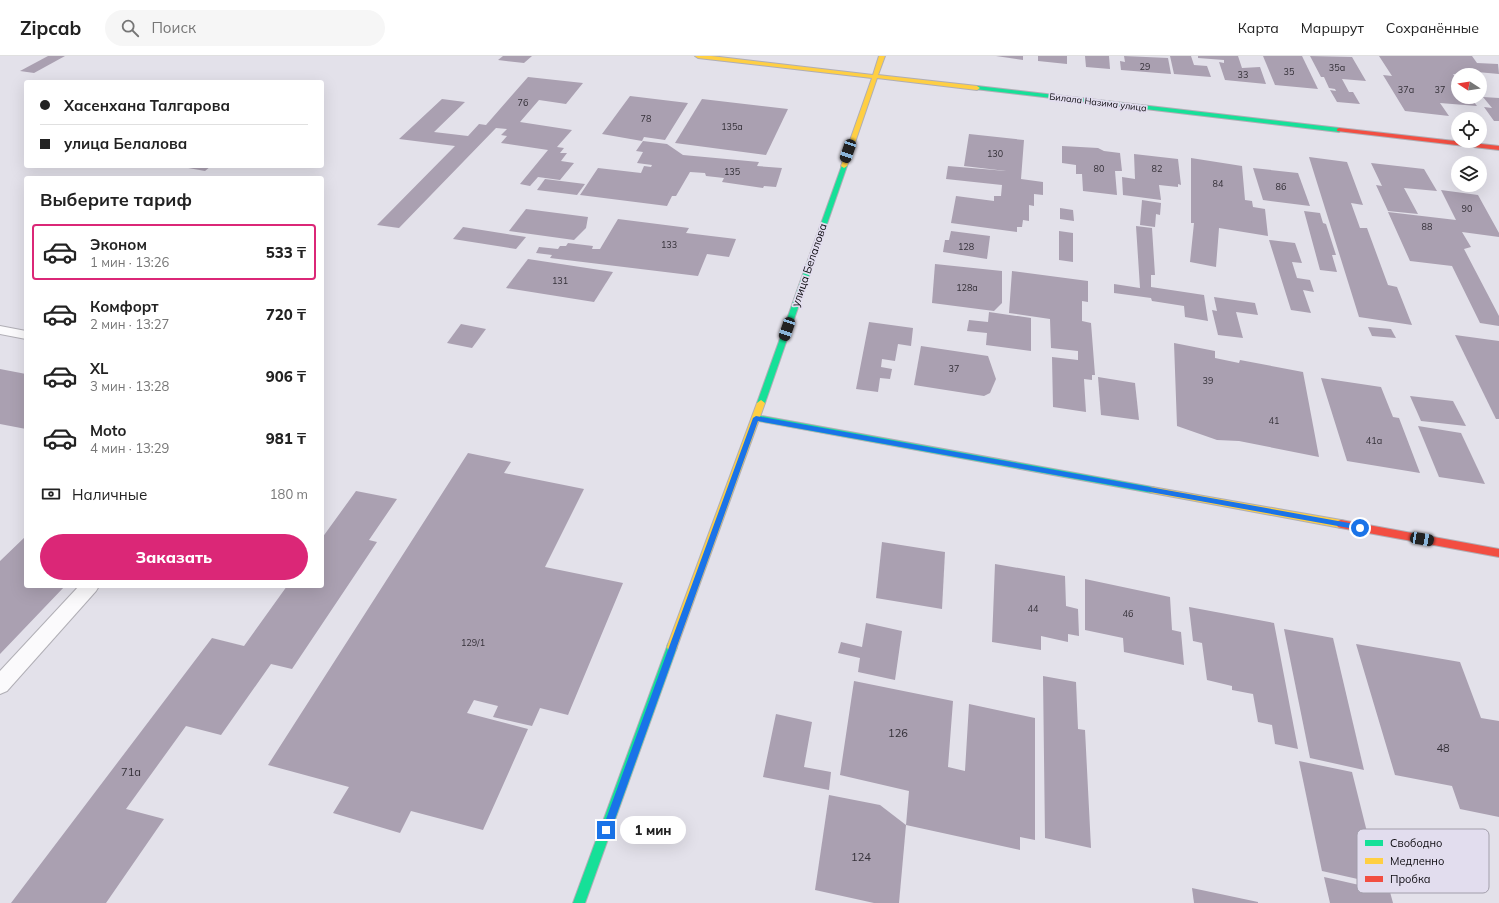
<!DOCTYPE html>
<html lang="ru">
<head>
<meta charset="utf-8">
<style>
  body { margin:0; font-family:Mulish,sans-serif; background:#f6f6f6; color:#222; height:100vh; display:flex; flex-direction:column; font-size:15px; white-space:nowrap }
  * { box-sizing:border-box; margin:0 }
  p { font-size:13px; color:#767676 }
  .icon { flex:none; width:22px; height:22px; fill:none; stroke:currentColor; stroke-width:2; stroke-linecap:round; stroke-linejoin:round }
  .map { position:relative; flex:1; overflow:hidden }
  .details { position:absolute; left:24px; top:120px; width:300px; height:412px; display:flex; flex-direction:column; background:#fff; border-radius:4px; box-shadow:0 4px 16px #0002 }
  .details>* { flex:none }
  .hud { position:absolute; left:24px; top:24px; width:300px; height:88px; border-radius:4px; box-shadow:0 4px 16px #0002; display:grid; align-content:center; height:88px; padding:0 16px; background:#fff }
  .needle { width:26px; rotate:282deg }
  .fabs { position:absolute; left:1451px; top:12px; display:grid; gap:8px }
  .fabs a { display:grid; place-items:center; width:36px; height:36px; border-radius:50%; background:#fff; box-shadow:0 4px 16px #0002; font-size:20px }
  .end { position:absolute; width:18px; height:18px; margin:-9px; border:5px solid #1a73e8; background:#fff; box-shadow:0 0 0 2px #fff }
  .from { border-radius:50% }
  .bubble { position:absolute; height:28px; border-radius:14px; background:#fff; box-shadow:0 4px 16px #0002; font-size:13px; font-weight:800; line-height:28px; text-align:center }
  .car { position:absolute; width:12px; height:24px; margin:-12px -6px; border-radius:5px; box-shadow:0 0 3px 1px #0007; background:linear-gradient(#222 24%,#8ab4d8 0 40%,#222 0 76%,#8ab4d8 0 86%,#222 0) }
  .hud b { display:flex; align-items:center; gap:14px; height:38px; font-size:15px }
  .hud b+b { border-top:1px solid #e0e0e0 }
  .hud i { width:10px; height:10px; background:#222 }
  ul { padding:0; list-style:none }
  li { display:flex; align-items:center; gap:12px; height:56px; margin:0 8px 6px; padding:0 8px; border:2px solid transparent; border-radius:4px }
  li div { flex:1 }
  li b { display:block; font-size:15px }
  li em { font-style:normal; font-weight:800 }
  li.on { border-color:#db2777 }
  li>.icon { width:36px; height:36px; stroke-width:1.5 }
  h2 { padding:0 16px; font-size:18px; line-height:48px }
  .pay { display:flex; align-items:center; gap:10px; height:44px; padding:0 16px; font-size:15px }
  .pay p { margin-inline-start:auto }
  .action { display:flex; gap:8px; margin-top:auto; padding:8px 16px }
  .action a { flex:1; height:46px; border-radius:24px; background:#db2777; color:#fff; font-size:16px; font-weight:800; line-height:46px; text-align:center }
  header { display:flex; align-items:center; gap:24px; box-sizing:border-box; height:56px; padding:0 20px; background:#fff; border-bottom:1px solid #e0e0e0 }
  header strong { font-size:19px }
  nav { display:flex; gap:22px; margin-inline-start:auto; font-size:14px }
  .search { width:280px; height:36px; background:#f6f6f6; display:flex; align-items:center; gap:10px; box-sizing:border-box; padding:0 14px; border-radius:22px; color:#767676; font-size:15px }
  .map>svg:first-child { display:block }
  .building { fill:#aaa0b1 }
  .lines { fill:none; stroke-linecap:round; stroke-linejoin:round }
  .lane-casing { stroke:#b0aeb5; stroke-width:2 }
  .fast-casing { stroke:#b0aeb5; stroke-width:2 }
  .slow-casing { stroke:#b0aeb5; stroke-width:2 }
  .jam-casing { stroke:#b0aeb5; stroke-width:2 }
  .lane { fill:#fbfafc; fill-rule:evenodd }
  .fast { fill:#16e098; fill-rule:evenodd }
  .slow { fill:#ffcf43; fill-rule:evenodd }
  .jam { fill:#f24e42; fill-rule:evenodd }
  .route { fill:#1a73e8 }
  .labels { text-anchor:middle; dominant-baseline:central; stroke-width:3.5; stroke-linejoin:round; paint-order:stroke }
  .number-label { font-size:9px; fill:#343038 }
  .far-street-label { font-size:9px; fill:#0d0b10; stroke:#e2ddee }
  .street-label { font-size:11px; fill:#0d0b10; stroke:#e2ddee }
  .near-number-label { font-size:11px; fill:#343038 }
  .key { fill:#e2ddee; stroke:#a29eab; stroke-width:1 }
  .key-label { font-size:11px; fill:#0d0b10 }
</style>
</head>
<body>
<header>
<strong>Zipcab</strong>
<div class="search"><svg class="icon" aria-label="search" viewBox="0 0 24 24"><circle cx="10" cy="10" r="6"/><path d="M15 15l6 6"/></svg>Поиск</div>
<nav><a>Карта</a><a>Маршрут</a><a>Сохранённые</a></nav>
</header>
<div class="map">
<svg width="1499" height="847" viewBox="0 0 1499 847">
  <rect width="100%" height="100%" fill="#e3e1ea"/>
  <g class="building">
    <polygon points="48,0 65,0 34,17 20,15"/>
    <polygon points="503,0 532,0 524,7 498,4"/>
    <polygon points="996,0 1023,0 1023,4"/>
    <polygon points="1038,0 1067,0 1067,8 1038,5"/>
    <polygon points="1085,0 1109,0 1110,13 1086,11"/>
    <polygon points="1124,0 1168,2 1171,18 1121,14 1120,5 1125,6"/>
    <polygon points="1170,0 1191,0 1194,9 1207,10 1211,21 1174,18"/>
    <polygon points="1198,0 1238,0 1242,12 1260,11 1266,28 1225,24 1219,6 1224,7 1224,4 1198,2"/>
    <polygon points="1263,0 1302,0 1318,33 1275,29"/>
    <polygon points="1310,0 1352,1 1366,25 1342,23 1349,36 1353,36 1360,48 1337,46 1330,34 1336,35 1335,33 1329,32 1324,21 1321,21"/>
    <polygon points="1379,0 1472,0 1477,7 1498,8 1499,18 1466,15 1469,19 1453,18 1458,25 1458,41 1470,41 1477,50 1440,47 1449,60 1405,55 1383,19 1392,20"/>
    <polygon points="528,21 583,27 566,48 539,44 520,66 572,74 557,91 564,92 560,97 567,97 561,105 574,107 560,124 538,121 530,130 520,128 548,94 501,87 507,80 501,79 507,73 496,72 399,172 377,169 455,90 399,83 442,43 465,46 434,76 468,80 479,68 486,69"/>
    <polygon points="630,40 688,47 665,84 644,81 642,85 602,78"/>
    <polygon points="1483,41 1499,42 1499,65 1494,65 1484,51 1492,52"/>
    <polygon points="702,43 788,53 766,99 675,87"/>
    <polygon points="969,78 1024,84 1021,123 1043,126 1043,139 1034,138 1034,150 1029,149 1029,165 1023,164 1022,171 1017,171 1017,176 951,167 956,140 994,145 994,140 1001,140 1002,129 946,123 948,110 1006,115 964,110"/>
    <polygon points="643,85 667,88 683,99 759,106 757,110 782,112 776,131 764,130 763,132 722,126 724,122 706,120 705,117 690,116 676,140 672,140 667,150 580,139 598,112 641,117 644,110 651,111 652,109 637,107 643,96 636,95"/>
    <polygon points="1062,90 1098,92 1104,95 1120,97 1122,115 1115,115 1117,139 1083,135 1082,118 1076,118 1076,109 1062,107"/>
    <polygon points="1134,98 1178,103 1181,129 1178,128 1178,131 1159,129 1161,144 1123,139 1122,121 1135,123"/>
    <polygon points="1309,101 1347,106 1363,149 1351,147 1360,172 1367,172 1388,229 1397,231 1412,269 1359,261"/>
    <polygon points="1191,102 1242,110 1245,144 1252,145 1253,151 1265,153 1268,180 1219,172 1216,211 1190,206 1194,167 1191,167"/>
    <polygon points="1371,107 1424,113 1437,135 1404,132 1418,158 1388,155 1376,129 1382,130"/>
    <polygon points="177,110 211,110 205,115"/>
    <polygon points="1253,112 1298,117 1310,150 1263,144"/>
    <polygon points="545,123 585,128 577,139 537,134"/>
    <polygon points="1441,134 1478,139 1499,177 1499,181 1462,176 1471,191 1464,193 1499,260 1499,270 1480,267 1452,210 1410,205 1388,156 1456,164"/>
    <polygon points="1142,144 1161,147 1160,159 1156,158 1155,171 1140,169"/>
    <polygon points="1060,152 1073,154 1074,165 1060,163"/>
    <polygon points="526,153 588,161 586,172 574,184 509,175"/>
    <polygon points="1304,155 1320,157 1323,167 1326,168 1336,199 1332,199 1337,216 1320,214"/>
    <polygon points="618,163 689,172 686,177 736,183 729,201 707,198 698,220 550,202 552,199 536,197 539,191 558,193 560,190 566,190 568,187 593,190 592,193 600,193"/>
    <polygon points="1136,170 1152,172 1155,219 1151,219 1151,231 1204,239 1208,265 1185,261 1184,250 1152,245 1151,242 1114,237 1114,228 1140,232"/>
    <polygon points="463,171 526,181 516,193 453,183"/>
    <polygon points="951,175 990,180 987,203 943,196 945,184 949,184"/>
    <polygon points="1059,175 1073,177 1073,206 1059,204"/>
    <polygon points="1269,184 1295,187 1302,207 1292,206 1297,222 1310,224 1314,236 1303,234 1311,257 1291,254"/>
    <polygon points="528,203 613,216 594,246 506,232"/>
    <polygon points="935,208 1002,215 1002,247 994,255 932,247"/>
    <polygon points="1012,215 1088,225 1088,246 1082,245 1082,265 1091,267 1095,319 1092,319 1092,324 1084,323 1086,356 1053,351 1052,301 1078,304 1078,295 1051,292 1050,263 1009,257"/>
    <polygon points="1214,241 1255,247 1258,259 1236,256 1243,282 1218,279 1212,254 1217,255"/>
    <polygon points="989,256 1031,262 1031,295 986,289 987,277 967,275 969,264 988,266"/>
    <polygon points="869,266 913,272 911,290 898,288 895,305 882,303 881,311 892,313 890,323 880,322 878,336 856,333"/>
    <polygon points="461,268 486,273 472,292 447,287"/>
    <polygon points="1368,271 1391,273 1396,282 1372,280"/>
    <polygon points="1455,279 1499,285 1499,363 1496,363"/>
    <polygon points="1174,287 1215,295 1215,302 1239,307 1240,304 1303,316 1319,401 1239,385 1217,384 1177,370"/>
    <polygon points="921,290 988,300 996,323 990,337 984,340 914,329"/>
    <polygon points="0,313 26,318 26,373 0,368"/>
    <polygon points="1098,321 1135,327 1139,364 1101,359"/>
    <polygon points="1321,322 1381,331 1393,361 1399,362 1420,417 1347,405"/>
    <polygon points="1410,340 1453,345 1466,370 1421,365"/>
    <polygon points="1418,370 1461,377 1485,428 1439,421"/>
    <polygon points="468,397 511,406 504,417 584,433 545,511 623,527 568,659 540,652 532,670 493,661 498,650 474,644 467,657 528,673 483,774 411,755 400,777 333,757 349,731 268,709"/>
    <polygon points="356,435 397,443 369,484 377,486 292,613 271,608 221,679 186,670 126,753 164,763 106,847 11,847 212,582 244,590 287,530 322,530 322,482"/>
    <polygon points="26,480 26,530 65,530 0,598 0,505"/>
    <polygon points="882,486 945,496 942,553 876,542"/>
    <polygon points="995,508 1065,520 1066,550 1078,553 1079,580 1068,578 1068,586 1041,580 1041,594 992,586"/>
    <polygon points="1085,523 1170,541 1172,574 1181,576 1184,609 1124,596 1123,582 1085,574"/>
    <polygon points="1189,551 1274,567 1298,693 1275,688 1272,669 1258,666 1253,638 1232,634 1232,630 1207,624 1202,587 1193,585"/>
    <polygon points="866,567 902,575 895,624 858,616 860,602 838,597 841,586 862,591"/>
    <polygon points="1284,573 1333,582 1364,714 1310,702"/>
    <polygon points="1356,588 1460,606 1481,662 1499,665 1499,761 1460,753 1452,730 1395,719"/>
    <polygon points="1043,620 1076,626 1078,673 1085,674 1091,792 1045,782"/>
    <polygon points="854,625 953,645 948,711 965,715 969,648 1035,662 1035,784 1020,781 1020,794 906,769 909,735 840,719"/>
    <polygon points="776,658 812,666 804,711 831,716 829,734 763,721"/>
    <polygon points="1299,705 1352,716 1380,828 1322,815"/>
    <polygon points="829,739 880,749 906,769 899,847 874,847 815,834"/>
    <polygon points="1324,821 1390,836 1393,847 1330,847"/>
    <polygon points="1192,832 1258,846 1258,847 1194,847"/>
  </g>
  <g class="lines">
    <defs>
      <g id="lane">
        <polygon points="0,270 26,275 26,283 0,278"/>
        <polygon points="79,530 99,530 96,535 7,635 0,638 0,615"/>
      </g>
      <g id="fast">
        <polygon points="977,30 1339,72 1342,74 1339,76 975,33 974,32"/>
        <polygon points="842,109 847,110 765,347 761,350 758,349 757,347"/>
        <polygon points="756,359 1152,431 1155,432 1157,434 1155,436 1152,437 753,364 752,362"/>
        <polygon points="672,586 676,588 677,591 585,847 573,847 667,591 668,588"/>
      </g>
      <g id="slow">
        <polygon points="695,0 711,0 873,19 879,0 885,0 878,19 977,30 980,32 977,34 877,22 847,110 844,112 841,110 872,22 698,2"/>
        <polygon points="761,344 765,347 677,591 676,594 672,596 668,594 667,591 757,347"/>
        <polygon points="1152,431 1341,464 1344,465 1346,468 1344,471 1341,472 1152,437 1149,436 1147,434 1149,432"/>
      </g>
      <g id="jam">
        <polygon points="1339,72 1499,90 1499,94 1337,75 1337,73"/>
        <polygon points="1341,464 1499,493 1499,501 1341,472 1338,471 1336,468 1338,465"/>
      </g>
    </defs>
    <use href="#lane" class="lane-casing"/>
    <use href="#fast" class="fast-casing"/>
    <use href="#slow" class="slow-casing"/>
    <use href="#jam" class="jam-casing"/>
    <use href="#lane" class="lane"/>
    <use href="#fast" class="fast"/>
    <use href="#slow" class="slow"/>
    <use href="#jam" class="jam"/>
  </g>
  <polygon class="route" points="756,360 1360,469 1363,472 1360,474 758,365 611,774 609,777 606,778 603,777 602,774 753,362"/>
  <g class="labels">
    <g class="number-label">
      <text x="1145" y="10">29</text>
      <text x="1337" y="11">35а</text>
      <text x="1289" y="15">35</text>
      <text x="1243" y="18">33</text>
      <text x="1406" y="33">37а</text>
      <text x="1440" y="33">37</text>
      <text x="523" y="46">76</text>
      <text x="646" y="62">78</text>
      <text x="732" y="70">135а</text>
      <text x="995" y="97">130</text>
      <text x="1099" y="112">80</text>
      <text x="1157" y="112">82</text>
      <text x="732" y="115">135</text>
      <text x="1218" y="127">84</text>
      <text x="1281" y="130">86</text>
      <text x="1467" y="152">90</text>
      <text x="1427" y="170">88</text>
      <text x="669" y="188">133</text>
      <text x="966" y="190">128</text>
      <text x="560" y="224">131</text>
      <text x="967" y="231">128а</text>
      <text x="954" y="312">37</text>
      <text x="1208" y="324">39</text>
      <text x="1274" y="364">41</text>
      <text x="1374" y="384">41а</text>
      <text x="1033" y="552">44</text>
      <text x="1128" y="557">46</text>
      <text x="473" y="586">129/1</text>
    </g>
    <g class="far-street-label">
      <text transform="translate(1098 46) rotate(7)">Билала Назима улица</text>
    </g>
    <g class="street-label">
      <text transform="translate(809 209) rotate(-71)">улица Белалова</text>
    </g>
    <g class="near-number-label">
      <text x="898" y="677">126</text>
      <text x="1443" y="692">48</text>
      <text x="131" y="716">71а</text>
      <text x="861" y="801">124</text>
    </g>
  </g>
  <rect x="1357" y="773" width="132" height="64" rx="6" class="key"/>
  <rect x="1365" y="784" width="18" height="6" fill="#16e098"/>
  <rect x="1365" y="802" width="18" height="6" fill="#ffcf43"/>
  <rect x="1365" y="820" width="18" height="6" fill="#f24e42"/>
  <g class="key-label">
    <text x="1390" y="791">Свободно</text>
    <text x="1390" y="809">Медленно</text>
    <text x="1390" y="827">Пробка</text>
  </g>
</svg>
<div class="fabs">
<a><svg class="needle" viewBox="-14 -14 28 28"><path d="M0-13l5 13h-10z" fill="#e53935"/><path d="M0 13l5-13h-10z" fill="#767676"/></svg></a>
<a><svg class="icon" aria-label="locate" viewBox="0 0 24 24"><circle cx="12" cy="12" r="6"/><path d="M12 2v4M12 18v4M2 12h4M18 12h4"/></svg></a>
<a><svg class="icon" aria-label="layers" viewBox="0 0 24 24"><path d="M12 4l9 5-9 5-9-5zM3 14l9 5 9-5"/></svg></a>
</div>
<i class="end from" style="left:1360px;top:472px"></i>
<i class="end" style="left:606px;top:774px"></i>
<div class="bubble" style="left:620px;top:760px;width:66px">1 мин</div>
<i class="car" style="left:848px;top:95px;rotate:199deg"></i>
<i class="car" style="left:787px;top:273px;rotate:199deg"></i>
<i class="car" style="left:1422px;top:483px;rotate:100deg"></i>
<div class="hud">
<b><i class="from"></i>Хасенхана Талгарова</b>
<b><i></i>улица Белалова</b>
</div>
<section class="details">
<h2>Выберите тариф</h2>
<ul>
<li class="on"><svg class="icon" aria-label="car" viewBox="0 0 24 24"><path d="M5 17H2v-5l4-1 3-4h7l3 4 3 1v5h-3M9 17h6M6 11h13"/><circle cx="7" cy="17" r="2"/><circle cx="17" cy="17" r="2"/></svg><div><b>Эконом</b><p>1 мин · 13:26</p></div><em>533 ₸</em></li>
<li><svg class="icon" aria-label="car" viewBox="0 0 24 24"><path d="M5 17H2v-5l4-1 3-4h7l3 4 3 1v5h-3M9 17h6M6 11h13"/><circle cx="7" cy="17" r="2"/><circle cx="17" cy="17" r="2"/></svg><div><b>Комфорт</b><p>2 мин · 13:27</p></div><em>720 ₸</em></li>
<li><svg class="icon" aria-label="car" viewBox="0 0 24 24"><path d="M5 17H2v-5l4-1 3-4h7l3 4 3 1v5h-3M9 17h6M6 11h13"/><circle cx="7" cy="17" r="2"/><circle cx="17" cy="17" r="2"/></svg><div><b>XL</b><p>3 мин · 13:28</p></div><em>906 ₸</em></li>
<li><svg class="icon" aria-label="car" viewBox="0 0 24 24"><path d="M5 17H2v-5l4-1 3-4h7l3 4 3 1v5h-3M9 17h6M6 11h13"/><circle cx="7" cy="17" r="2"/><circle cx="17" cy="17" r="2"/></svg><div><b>Moto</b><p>4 мин · 13:29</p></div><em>981 ₸</em></li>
</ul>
<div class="pay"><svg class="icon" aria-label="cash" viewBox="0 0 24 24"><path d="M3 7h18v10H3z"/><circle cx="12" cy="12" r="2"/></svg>Наличные<p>180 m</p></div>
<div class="action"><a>Заказать</a></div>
</section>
</div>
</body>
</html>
